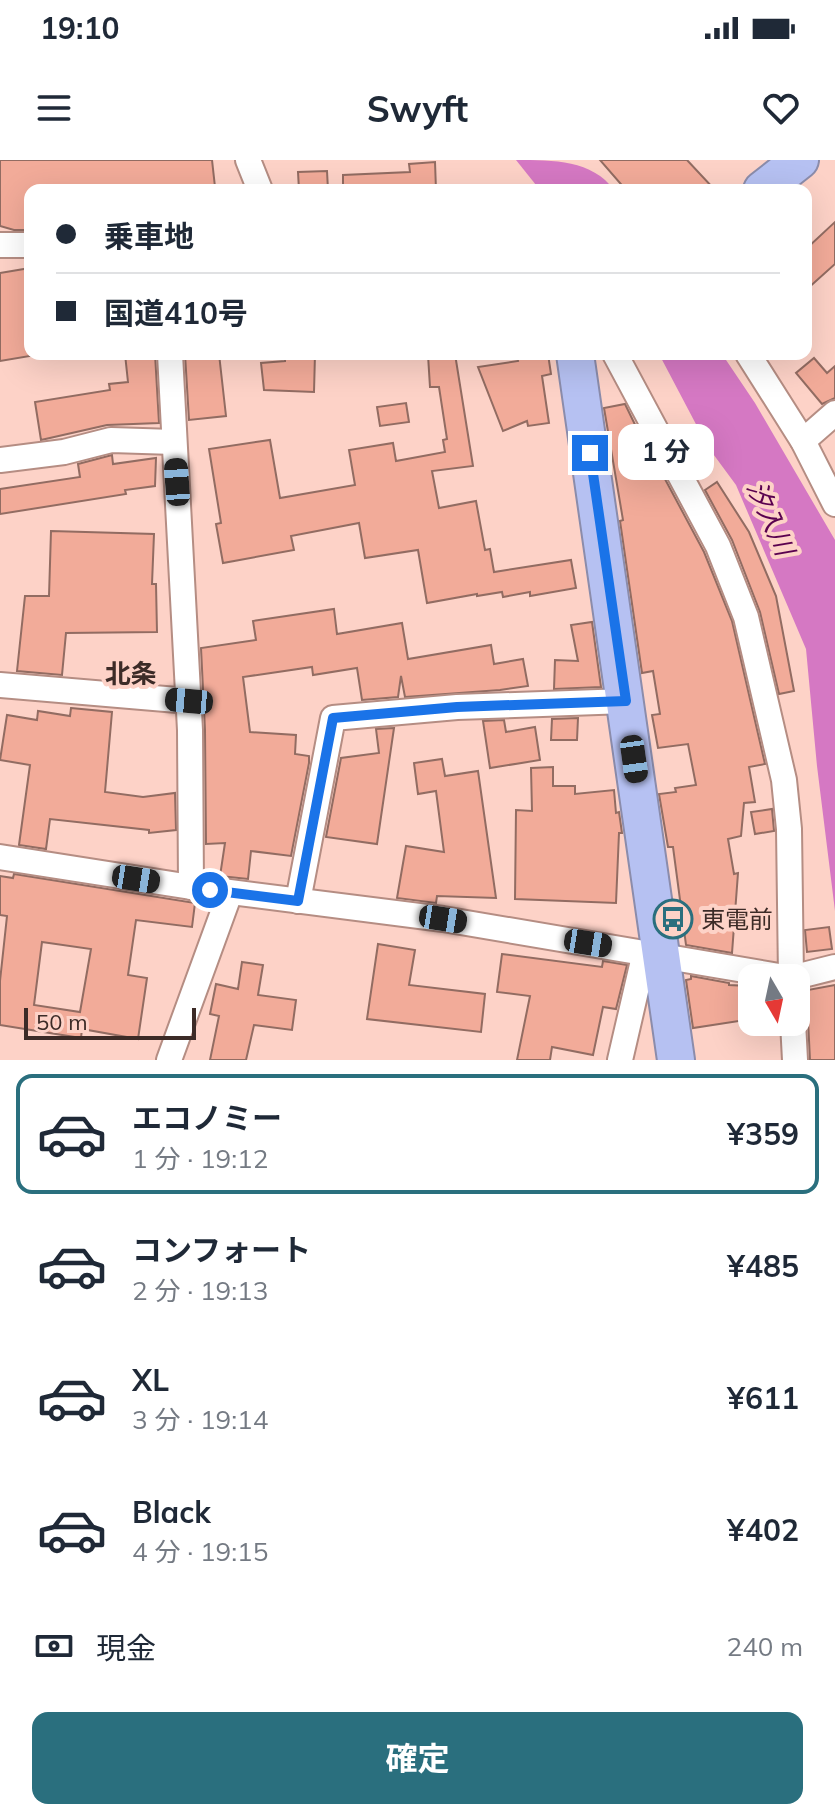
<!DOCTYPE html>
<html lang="ja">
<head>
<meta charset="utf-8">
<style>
  body { margin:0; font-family:Mulish,"Noto Sans JP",sans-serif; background:#f2f2f3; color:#1f2937; height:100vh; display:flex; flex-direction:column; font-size:30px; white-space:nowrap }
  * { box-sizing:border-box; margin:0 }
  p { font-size:26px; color:#747a83 }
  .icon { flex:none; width:44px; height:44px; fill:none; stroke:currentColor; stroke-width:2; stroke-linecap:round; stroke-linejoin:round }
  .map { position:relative; height:900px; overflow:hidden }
  .side { display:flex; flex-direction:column; background:#fff; flex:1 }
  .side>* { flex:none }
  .top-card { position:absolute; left:24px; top:24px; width:788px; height:176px; border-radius:16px; box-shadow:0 8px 32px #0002; display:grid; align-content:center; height:176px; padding:0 32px; background:#fff }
  .needle { width:52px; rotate:171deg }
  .tools { position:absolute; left:738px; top:804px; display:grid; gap:16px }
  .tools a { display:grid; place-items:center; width:72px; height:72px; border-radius:16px; background:#fff; box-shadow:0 8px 32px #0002; font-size:40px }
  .scale { position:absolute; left:24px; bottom:20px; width:172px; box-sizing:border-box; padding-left:8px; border:4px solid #3c2b27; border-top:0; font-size:22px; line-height:28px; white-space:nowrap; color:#3c2b27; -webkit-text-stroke:6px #fdd2c7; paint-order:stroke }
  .end { position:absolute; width:36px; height:36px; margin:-18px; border:10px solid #1a73e8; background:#fff; box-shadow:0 0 0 4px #fff }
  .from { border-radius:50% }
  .bubble { position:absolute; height:56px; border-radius:16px; background:#fff; box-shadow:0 8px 32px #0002; font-size:26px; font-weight:700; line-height:56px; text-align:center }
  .car { position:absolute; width:24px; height:48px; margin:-24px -12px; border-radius:10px; box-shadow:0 0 6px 2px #0007; background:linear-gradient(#222 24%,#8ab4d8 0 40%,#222 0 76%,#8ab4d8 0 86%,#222 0) }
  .top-card b { display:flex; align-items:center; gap:28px; height:76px; font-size:30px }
  .top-card b+b { border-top:2px solid #e0e1e3 }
  .top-card i { width:20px; height:20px; background:#1f2937 }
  ul { padding:14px 0 0; list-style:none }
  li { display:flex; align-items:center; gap:24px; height:120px; margin:0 16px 12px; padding:0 16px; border:4px solid transparent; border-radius:16px }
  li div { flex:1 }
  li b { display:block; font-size:30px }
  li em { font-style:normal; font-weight:700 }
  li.selected { border-color:#2a6f7e }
  li>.icon { width:72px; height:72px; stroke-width:1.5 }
  .pay { display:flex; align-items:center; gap:20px; height:88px; padding:0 32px; font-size:30px }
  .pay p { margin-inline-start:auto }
  .action { display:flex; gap:16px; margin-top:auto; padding:16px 32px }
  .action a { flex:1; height:92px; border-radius:16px; background:#2a6f7e; color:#fff; font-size:32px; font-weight:700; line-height:92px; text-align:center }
  .status { display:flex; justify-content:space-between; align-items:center; height:56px; padding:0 40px; background:#fff; direction:ltr }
  .status svg { height:22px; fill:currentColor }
  header { display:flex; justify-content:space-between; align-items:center; height:104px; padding:0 32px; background:#fff; font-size:36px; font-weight:700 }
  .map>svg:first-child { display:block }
  .water { fill:#d578c3 }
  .building { fill:#f2ab99; stroke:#926c62; stroke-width:2; fill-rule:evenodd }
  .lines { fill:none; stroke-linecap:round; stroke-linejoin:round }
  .minor-casing { stroke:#b58d83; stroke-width:28 }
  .highway-casing { stroke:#8b8cab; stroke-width:40 }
  .minor { stroke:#fff; stroke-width:24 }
  .highway { stroke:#b6c1f2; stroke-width:36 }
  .route { stroke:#1a73e8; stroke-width:10 }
  .labels { text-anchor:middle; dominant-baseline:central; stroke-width:8; stroke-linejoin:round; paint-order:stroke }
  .poi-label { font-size:24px; fill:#3c2b27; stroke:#fdd2c7; text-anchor:start }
  .water-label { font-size:26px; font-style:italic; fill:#5a014f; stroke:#fdd2c7 }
  .neighbourhood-label { font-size:26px; font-weight:bold; fill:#3c2b27; stroke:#fdd2c7 }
</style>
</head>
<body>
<div class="status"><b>19:10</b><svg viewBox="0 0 49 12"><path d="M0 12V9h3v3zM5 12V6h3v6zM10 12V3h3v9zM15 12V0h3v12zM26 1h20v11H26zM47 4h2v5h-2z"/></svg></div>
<header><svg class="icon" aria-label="menu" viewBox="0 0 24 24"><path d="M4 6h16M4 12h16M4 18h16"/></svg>Swyft<svg class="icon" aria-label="heart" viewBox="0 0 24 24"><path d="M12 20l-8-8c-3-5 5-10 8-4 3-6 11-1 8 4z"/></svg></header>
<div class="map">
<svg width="835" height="900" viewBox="0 0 835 900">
  <rect width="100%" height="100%" fill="#fdd2c7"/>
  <g class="water">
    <path d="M516,0C554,0 592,0 614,30H540Z"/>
    <polygon points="659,194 722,194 755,243 835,380 835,751 817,606 806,489 736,325 708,287"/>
  </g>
  <g class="building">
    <polygon points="0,0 212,0 215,27 200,30 30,30 30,70 14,70 0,66"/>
    <polygon points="600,0 687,0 715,30 626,30"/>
    <polygon points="435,2 436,30 343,30 343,15 410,12 409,4"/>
    <polygon points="327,11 328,30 299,30 298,12"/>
    <polygon points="835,62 835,104 806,130 806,89"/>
    <polygon points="30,108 30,196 0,201 0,113"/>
    <polygon points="125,194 155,194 159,263 107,265 41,280 35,242 110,230 109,224 128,222"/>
    <polygon points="185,194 219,194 226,256 189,260"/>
    <polygon points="285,194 315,194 314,232 264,230 261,203 285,201"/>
    <polygon points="455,194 473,306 432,311 439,348 476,341 485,390 490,389 494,412 571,400 576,428 530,436 530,432 503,437 502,432 477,436 477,434 427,443 418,390 365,398 359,363 291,376 294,390 223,403 216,364 221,363 209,289 270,280 280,338 355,325 349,290 393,283 396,301 445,292 443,280 447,279 439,227 430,227 428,195"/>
    <polygon points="517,194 548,194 551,214 542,216 549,263 528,266 527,261 503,271 478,207 518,201"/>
    <polygon points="814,198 827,213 835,206 835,238 822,244 796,213"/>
    <polygon points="406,243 409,262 380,266 377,247"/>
    <polygon points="625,244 655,306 658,306 704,392 732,461 765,604 749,607 755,642 744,643 741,676 728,679 734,714 738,713 732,793 686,785 673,687 668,687 659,634 676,632 675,628 696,625 688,584 658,588 652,555 660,554 653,511 642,513 620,361 623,360 604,248"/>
    <polygon points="112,295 113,304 156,298 155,326 125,330 126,334 0,354 0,329 80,317 78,304"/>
    <polygon points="717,322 749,372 776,436 794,531 779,534 760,452 732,380 705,330"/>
    <polygon points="51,371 154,374 152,424 156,424 157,472 66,473 62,515 17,511 25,436 49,436"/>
    <polygon points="334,449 337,474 402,463 408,499 491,485 494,504 523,499 528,526 500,530 405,537 401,516 398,537 362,540 357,508 313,515 312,507 243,517 250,572 296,575 295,594 309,596 309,603 291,696 251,691 248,719 220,716 225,683 206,684 205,570 201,488 256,480 253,461"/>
    <polygon points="592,462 601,527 554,529 555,500 578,501 571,465"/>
    <polygon points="71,548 112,552 105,632 143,637 175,633 176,670 149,673 149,670 50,659 46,689 19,685 30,605 0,600 7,555 37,560 38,551 70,556"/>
    <polygon points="578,558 577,580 551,580 552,559"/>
    <polygon points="504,560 506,572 535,567 540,600 490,608 483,561"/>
    <polygon points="394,568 377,684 326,677 341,598 379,593 376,569"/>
    <polygon points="442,599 445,616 478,611 496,738 437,736 436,743 397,738 406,686 444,692 436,631 418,634 414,603"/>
    <polygon points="553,607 553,626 575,626 575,634 614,630 616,653 619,652 622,673 619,673 616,743 515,739 516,650 532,651 531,608"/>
    <polygon points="772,649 774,671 755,674 751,652"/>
    <path d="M14,714L195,743L192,767L136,760L128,815L147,818L138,879L82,869L81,878L0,865V821L7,756L0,755V716L13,718ZM42,782L91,789L80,852L34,845Z"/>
    <polygon points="829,767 832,789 807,792 805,770"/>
    <polygon points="378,784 415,790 409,825 485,834 481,872 367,859"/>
    <polygon points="502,794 602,807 603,801 627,805 616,849 603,847 593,895 552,887 550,900 517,900 530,836 497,832"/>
    <polygon points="242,802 263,805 258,835 296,840 292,870 254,865 246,900 210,900 219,856 210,854 216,824 238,829"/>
    <polygon points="691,816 729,823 729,825 749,826 752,859 693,868 686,820 691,819"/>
    <polygon points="835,825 835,900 810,900 808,860 800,849 797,832"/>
  </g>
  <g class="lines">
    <defs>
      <g id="minor">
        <polyline points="248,0 260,30"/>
        <polyline points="0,85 30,85"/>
        <polyline points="170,194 190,570 191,727"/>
        <polyline points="615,194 718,386 746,457 784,620 789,669 791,818"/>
        <polyline points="748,194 803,281 835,344"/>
        <polyline points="803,281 835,253"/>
        <polyline points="0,300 64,292 111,280 174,282"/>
        <polyline points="0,525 189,541"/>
        <polyline points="0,697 191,727 443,759 791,818 835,807"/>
        <polyline points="298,741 333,558 457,547 626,541"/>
        <polyline points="793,862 795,900"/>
        <polyline points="169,900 230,733"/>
        <polyline points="620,900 645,792"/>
      </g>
      <g id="highway">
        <polyline points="762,30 800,0"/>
        <polyline points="575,194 676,900"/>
      </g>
    </defs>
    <use href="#minor" class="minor-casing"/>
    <use href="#highway" class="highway-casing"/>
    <use href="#minor" class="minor"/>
    <use href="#highway" class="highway"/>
  </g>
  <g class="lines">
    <polyline class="route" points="210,730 298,741 333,558 457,547 626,541 590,293"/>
  </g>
  <defs>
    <symbol id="bus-ring" viewBox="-11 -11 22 22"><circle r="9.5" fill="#fdd2c7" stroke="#2a6f7e" stroke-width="1.5"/><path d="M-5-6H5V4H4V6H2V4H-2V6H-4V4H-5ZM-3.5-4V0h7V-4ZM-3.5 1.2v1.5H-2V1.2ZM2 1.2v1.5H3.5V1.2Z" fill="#2a6f7e"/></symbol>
  </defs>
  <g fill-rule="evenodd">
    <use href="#bus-ring" x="651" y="737" width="44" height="44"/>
  </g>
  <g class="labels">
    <g class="poi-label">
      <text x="701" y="759">東電前</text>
    </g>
    <g class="water-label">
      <text transform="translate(771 358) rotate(66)">汐入川</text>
    </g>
    <g class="neighbourhood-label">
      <text x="131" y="513">北条</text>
    </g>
  </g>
</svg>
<div class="tools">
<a><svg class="needle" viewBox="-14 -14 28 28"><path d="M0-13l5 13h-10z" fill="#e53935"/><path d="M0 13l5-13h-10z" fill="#747a83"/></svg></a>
</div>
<div class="scale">50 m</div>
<i class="end from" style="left:210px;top:730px"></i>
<i class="end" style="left:590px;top:293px"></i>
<div class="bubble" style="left:618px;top:264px;width:96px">1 分</div>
<i class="car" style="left:177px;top:322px;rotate:356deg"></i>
<i class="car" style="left:189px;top:541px;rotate:275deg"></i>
<i class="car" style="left:634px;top:599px;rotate:172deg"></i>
<i class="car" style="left:136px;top:719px;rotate:99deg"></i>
<i class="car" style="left:443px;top:759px;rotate:99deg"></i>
<i class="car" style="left:588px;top:783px;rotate:99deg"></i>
<div class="top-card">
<b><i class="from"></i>乗車地</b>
<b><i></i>国道410号</b>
</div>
</div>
<section class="side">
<ul>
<li class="selected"><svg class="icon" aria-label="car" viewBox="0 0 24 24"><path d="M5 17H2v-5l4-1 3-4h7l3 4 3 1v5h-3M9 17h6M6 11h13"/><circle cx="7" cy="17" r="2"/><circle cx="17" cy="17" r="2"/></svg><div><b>エコノミー</b><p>1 分 · 19:12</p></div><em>¥359</em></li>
<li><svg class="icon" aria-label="car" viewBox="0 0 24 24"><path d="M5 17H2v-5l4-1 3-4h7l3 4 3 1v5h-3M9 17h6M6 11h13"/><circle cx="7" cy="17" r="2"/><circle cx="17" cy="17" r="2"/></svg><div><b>コンフォート</b><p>2 分 · 19:13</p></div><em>¥485</em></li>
<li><svg class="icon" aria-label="car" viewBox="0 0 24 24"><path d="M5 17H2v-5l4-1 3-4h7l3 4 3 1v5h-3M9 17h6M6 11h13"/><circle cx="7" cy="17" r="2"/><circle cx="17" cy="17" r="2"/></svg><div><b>XL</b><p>3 分 · 19:14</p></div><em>¥611</em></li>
<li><svg class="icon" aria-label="car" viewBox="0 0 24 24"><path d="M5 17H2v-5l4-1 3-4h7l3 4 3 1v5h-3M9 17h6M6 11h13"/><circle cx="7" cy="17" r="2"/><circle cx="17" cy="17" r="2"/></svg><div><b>Black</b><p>4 分 · 19:15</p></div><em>¥402</em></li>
</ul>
<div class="pay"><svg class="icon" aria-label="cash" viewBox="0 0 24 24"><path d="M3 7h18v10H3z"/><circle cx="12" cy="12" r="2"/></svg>現金<p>240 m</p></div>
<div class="action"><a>確定</a></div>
</section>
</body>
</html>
